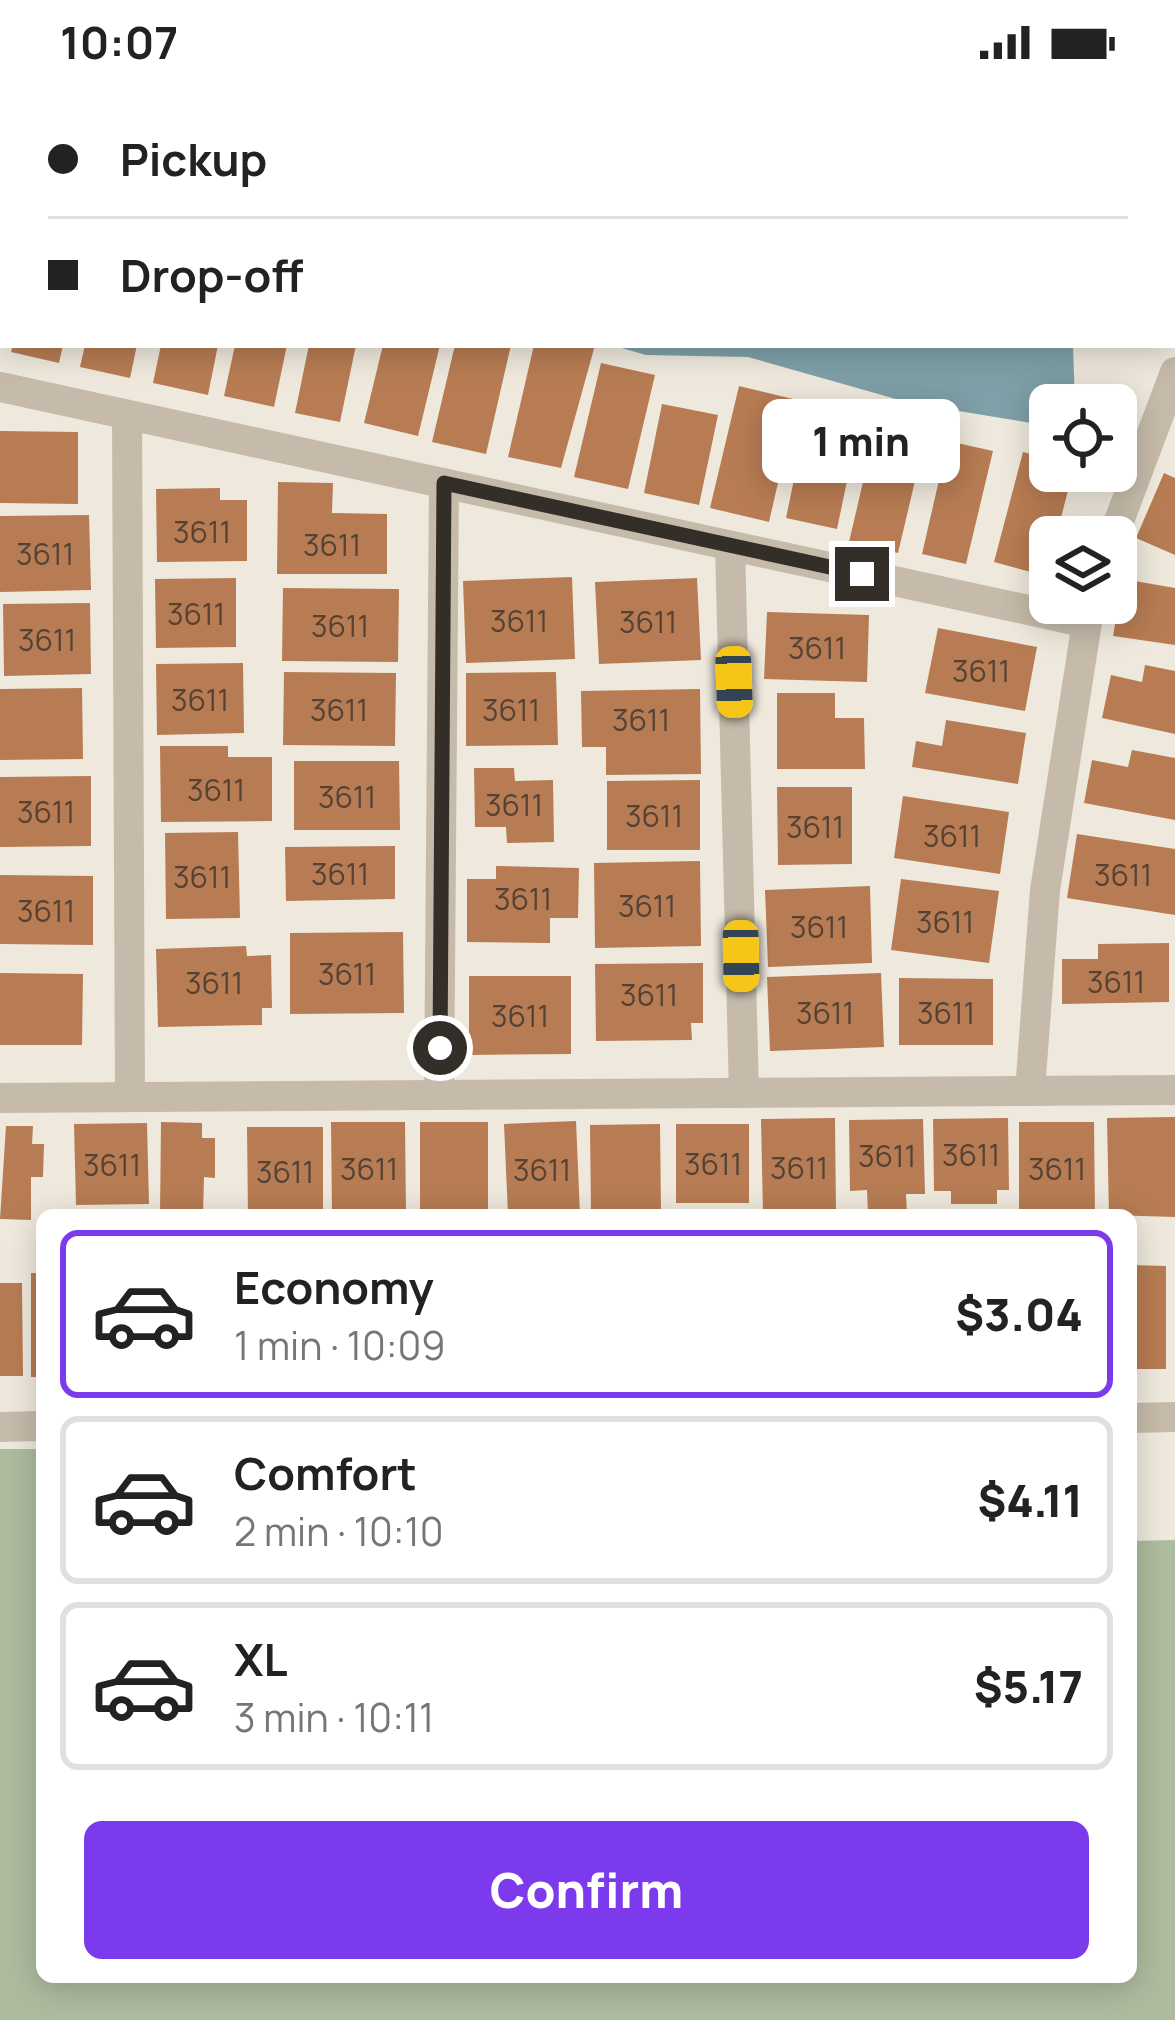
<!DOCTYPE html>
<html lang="en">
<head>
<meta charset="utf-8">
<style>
  body { margin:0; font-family:Manrope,sans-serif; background:#f2f2f2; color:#222; height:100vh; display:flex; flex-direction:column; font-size:45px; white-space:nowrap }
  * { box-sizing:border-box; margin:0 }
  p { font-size:39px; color:#767676 }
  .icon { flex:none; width:66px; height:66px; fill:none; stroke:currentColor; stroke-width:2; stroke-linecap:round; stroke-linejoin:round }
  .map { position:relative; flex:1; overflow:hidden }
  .drawer { position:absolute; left:36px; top:1125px; width:1101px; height:774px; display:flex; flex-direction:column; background:#fff; border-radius:18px; box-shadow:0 6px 30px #0003 }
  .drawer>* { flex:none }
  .guide { position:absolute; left:0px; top:0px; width:1176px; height:264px; box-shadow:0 6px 30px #0003; display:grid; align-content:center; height:264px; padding:0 48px; background:#fff }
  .buttons { position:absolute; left:1029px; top:300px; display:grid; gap:24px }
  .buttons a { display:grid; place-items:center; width:108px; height:108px; border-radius:18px; background:#fff; box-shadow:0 6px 30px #0003; font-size:60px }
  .end { position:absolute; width:54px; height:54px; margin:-27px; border:15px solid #342e29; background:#fff; box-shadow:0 0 0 6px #fff }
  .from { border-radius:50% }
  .bubble { position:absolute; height:84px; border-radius:18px; background:#fff; box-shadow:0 6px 30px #0003; font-size:39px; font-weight:800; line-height:84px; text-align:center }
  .car { position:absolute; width:36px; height:72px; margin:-36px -18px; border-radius:15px; box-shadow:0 0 9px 3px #0007; background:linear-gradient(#f5c518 24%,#345 0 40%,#f5c518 0 76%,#345 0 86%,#f5c518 0) }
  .guide b { display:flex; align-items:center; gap:42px; height:114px; font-size:45px }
  .guide b+b { border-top:3px solid #e0e0e0 }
  .guide i { width:30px; height:30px; background:#222 }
  ul { padding:21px 0 0; list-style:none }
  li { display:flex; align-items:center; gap:36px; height:168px; margin:0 24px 18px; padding:0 24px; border:6px solid #e0e0e0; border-radius:18px }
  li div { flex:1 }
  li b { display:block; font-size:45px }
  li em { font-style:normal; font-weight:800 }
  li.on { border-color:#7c3aed }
  li>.icon { width:108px; height:108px; stroke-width:1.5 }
  .cta { display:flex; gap:24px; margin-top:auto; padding:24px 48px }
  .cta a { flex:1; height:138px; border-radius:18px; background:#7c3aed; color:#fff; font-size:48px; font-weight:800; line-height:138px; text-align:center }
  .status { display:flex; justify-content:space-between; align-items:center; height:84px; padding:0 60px; background:#fff; direction:ltr }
  .status svg { height:33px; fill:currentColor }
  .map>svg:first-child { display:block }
  .green { fill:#adbc9f }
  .water { fill:#7fa0a8 }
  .building { fill:#b77c53 }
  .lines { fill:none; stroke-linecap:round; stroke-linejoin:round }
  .minor { stroke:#c6bbaa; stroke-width:30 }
  .route { stroke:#342e29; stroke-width:15 }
  .labels { text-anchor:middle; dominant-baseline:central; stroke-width:10; stroke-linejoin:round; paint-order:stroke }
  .number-label { font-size:30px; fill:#554234 }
</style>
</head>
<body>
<div class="status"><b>10:07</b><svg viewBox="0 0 49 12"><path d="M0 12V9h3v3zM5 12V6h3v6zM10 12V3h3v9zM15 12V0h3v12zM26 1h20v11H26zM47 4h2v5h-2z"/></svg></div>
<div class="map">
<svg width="1175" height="1936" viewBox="0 0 1175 1936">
  <rect width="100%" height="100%" fill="#efe9dd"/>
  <polygon class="green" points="0,1365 42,1365 42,1893 1131,1893 1131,1457 1175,1456 1175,1936 0,1936"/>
  <polygon class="water" points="611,261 1073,261 1075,321 1050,321 1050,342 910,319 748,273 646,271"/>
  <g class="building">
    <polygon points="13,261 63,261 59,279 11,268"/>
    <polygon points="85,261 137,261 130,294 80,283"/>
    <polygon points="161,261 218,261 208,311 153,299"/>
    <polygon points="235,261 287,261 274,323 224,312"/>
    <polygon points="309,261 356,261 340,338 295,329"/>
    <polygon points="383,261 440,261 418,352 364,339"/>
    <polygon points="455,261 511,261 486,370 432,358"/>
    <polygon points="534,261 595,261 561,384 508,373"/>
    <polygon points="601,279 655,291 628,405 574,393"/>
    <polygon points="739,302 797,316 769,438 710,424"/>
    <polygon points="810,319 861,330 837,445 786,434"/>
    <polygon points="662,320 718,331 699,421 644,409"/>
    <polygon points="878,334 927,346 898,469 849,458"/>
    <polygon points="0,347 78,348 78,420 0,419"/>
    <polygon points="948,357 993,367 966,480 922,470"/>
    <polygon points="1023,368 1050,375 1050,387 1073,387 1056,453 1050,453 1046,492 994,478"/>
    <polygon points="1164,389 1175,394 1175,471 1136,454"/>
    <polygon points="278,398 333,399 332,429 387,430 387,490 277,490"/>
    <polygon points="220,404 220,416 247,416 247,477 157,478 156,405"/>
    <polygon points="89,431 91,506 0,508 0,432"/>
    <polygon points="572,493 575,575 466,579 463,497"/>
    <polygon points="236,494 236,563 156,564 155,495"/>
    <polygon points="697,494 701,576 599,580 595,498"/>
    <polygon points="1123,495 1175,504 1175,561 1113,552"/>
    <polygon points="283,504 399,505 398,578 282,577"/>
    <polygon points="90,519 91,590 4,592 3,520"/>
    <polygon points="767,528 869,531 867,598 764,595"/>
    <polygon points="938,544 1037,563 1025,627 925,609"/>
    <polygon points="243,579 244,649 157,651 156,580"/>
    <polygon points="1145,581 1175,587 1175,650 1102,634 1111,591 1142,598"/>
    <polygon points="284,588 396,589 395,662 283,661"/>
    <polygon points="556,588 558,661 466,662 466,589"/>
    <polygon points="82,604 83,675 0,676 0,605"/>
    <polygon points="700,605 701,690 606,691 606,663 582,663 581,607"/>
    <polygon points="777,609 835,609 835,634 864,634 865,685 777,685"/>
    <polygon points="946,636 1026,649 1018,700 912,683 916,657 942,662"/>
    <polygon points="160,662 228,662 228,673 272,673 272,737 161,738"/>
    <polygon points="1132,666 1175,674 1175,736 1084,719 1092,676 1128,683"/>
    <polygon points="294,677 399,677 400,746 294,746"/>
    <polygon points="474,684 514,684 515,697 553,696 554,758 507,759 506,743 475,743"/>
    <polygon points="91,692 91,762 0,763 0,693"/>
    <polygon points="700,696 700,766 607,766 607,697"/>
    <polygon points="777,703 852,703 852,780 778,781"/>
    <polygon points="903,712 1009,728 1000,790 894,774"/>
    <polygon points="238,748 240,834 166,835 165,749"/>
    <polygon points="1077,750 1175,765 1175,831 1067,814"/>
    <polygon points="395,762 395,815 286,817 285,763"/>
    <polygon points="700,777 701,862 595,864 594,779"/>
    <polygon points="496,782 579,784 578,834 550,834 550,859 467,858 467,795 496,795"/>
    <polygon points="0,791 93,792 93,861 0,860"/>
    <polygon points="901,795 999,807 989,879 891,866"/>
    <polygon points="870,802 872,879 768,883 765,806"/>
    <polygon points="403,848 404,929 290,930 290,849"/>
    <polygon points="1169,859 1169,918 1062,920 1062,875 1098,875 1098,860"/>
    <polygon points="246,862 247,872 271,871 272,924 262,924 262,941 158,943 156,865"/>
    <polygon points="703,879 703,939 691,939 692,956 596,957 595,880"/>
    <polygon points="0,889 83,890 82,961 0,961"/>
    <polygon points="881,889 884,963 770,967 767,893"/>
    <polygon points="469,892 571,892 571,970 469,971"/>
    <polygon points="899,894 993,895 993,961 899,961"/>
    <polygon points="1175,1033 1175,1133 1109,1131 1107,1034"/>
    <polygon points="835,1034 836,1131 763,1131 761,1035"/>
    <polygon points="1008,1034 1009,1106 997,1106 997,1120 951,1120 951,1107 934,1107 933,1035"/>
    <polygon points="923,1035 925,1110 906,1110 907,1131 868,1131 867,1106 850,1107 849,1036"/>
    <polygon points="576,1037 580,1131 508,1131 504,1040"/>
    <polygon points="161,1038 202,1039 202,1054 215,1054 215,1094 204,1093 203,1131 160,1131"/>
    <polygon points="331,1038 405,1038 406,1131 332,1131"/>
    <rect x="420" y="1038" width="68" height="93"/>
    <polygon points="1019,1038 1094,1038 1095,1131 1019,1131"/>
    <polygon points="147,1039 149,1120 76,1121 74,1040"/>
    <polygon points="660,1040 661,1127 591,1128 590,1041"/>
    <rect x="676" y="1040" width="73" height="79"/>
    <polygon points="6,1042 33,1042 32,1060 44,1060 43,1093 31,1093 31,1136 0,1135"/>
    <polygon points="247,1043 323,1043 323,1131 248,1131"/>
    <polygon points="1131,1181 1166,1182 1166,1285 1131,1285"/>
    <rect x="31" y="1189" width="11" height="104"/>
    <polygon points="0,1199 22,1199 23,1292 0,1292"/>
  </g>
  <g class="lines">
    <g class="minor">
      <polyline points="64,3 68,0"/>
      <polyline points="0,47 3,45"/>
      <polyline points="0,303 1083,538"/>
      <polyline points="127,331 130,1013"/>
      <polyline points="1113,453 1175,288"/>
      <polyline points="730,462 744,1009"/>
      <polyline points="1030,1007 1045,806 1090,519"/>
      <polyline points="439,1011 444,399"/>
      <polyline points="0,1014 1175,1006"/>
      <polyline points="1131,1334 1175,1333"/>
      <polyline points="0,1343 42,1342"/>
    </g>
  </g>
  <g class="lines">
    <polyline class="route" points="440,964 444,399 862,490"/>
  </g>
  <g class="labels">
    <g class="number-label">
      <text x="202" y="447">3611</text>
      <text x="332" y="460">3611</text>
      <text x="45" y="469">3611</text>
      <text x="196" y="529">3611</text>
      <text x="519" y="536">3611</text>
      <text x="648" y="537">3611</text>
      <text x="340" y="541">3611</text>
      <text x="47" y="555">3611</text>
      <text x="817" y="563">3611</text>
      <text x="981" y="586">3611</text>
      <text x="200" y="615">3611</text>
      <text x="339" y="625">3611</text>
      <text x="511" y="625">3611</text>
      <text x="641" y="635">3611</text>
      <text x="216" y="705">3611</text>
      <text x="347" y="712">3611</text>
      <text x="514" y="720">3611</text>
      <text x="46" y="727">3611</text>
      <text x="654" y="731">3611</text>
      <text x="815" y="742">3611</text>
      <text x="952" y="751">3611</text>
      <text x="340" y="789">3611</text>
      <text x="1123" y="790">3611</text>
      <text x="202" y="792">3611</text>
      <text x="523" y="814">3611</text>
      <text x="647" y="821">3611</text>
      <text x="46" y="826">3611</text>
      <text x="945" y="837">3611</text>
      <text x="819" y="842">3611</text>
      <text x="347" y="889">3611</text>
      <text x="1116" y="897">3611</text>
      <text x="214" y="898">3611</text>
      <text x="649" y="910">3611</text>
      <text x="825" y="928">3611</text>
      <text x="946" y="928">3611</text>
      <text x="520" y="931">3611</text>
      <text x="971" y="1070">3611</text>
      <text x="887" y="1071">3611</text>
      <text x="713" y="1079">3611</text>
      <text x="112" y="1080">3611</text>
      <text x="799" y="1083">3611</text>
      <text x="369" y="1084">3611</text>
      <text x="1057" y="1084">3611</text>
      <text x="542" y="1085">3611</text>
      <text x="285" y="1087">3611</text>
    </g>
  </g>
</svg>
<div class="buttons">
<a><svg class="icon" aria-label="locate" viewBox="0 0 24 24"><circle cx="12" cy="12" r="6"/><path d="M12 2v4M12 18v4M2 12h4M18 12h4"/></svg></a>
<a><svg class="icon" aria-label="layers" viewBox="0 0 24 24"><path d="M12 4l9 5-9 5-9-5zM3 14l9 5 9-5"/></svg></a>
</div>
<i class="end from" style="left:440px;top:964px"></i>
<i class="end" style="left:862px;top:490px"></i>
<div class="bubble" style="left:762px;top:315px;width:198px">1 min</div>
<i class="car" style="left:734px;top:598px;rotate:178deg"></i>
<i class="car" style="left:741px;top:872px;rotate:179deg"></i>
<div class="guide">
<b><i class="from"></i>Pickup</b>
<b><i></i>Drop-off</b>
</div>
<section class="drawer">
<ul>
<li class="on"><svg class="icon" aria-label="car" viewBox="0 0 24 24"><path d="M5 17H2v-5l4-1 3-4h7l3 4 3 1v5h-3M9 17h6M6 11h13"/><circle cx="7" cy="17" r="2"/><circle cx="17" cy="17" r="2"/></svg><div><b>Economy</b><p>1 min · 10:09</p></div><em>$3.04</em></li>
<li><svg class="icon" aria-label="car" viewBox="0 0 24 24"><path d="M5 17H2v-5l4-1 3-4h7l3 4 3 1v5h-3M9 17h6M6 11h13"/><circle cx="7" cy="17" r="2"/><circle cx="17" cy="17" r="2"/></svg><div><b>Comfort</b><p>2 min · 10:10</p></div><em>$4.11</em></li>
<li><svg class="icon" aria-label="car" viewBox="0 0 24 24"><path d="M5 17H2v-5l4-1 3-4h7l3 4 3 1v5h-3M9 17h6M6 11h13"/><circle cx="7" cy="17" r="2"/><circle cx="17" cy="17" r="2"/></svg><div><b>XL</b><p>3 min · 10:11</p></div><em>$5.17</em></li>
</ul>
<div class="cta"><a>Confirm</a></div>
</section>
</div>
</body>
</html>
